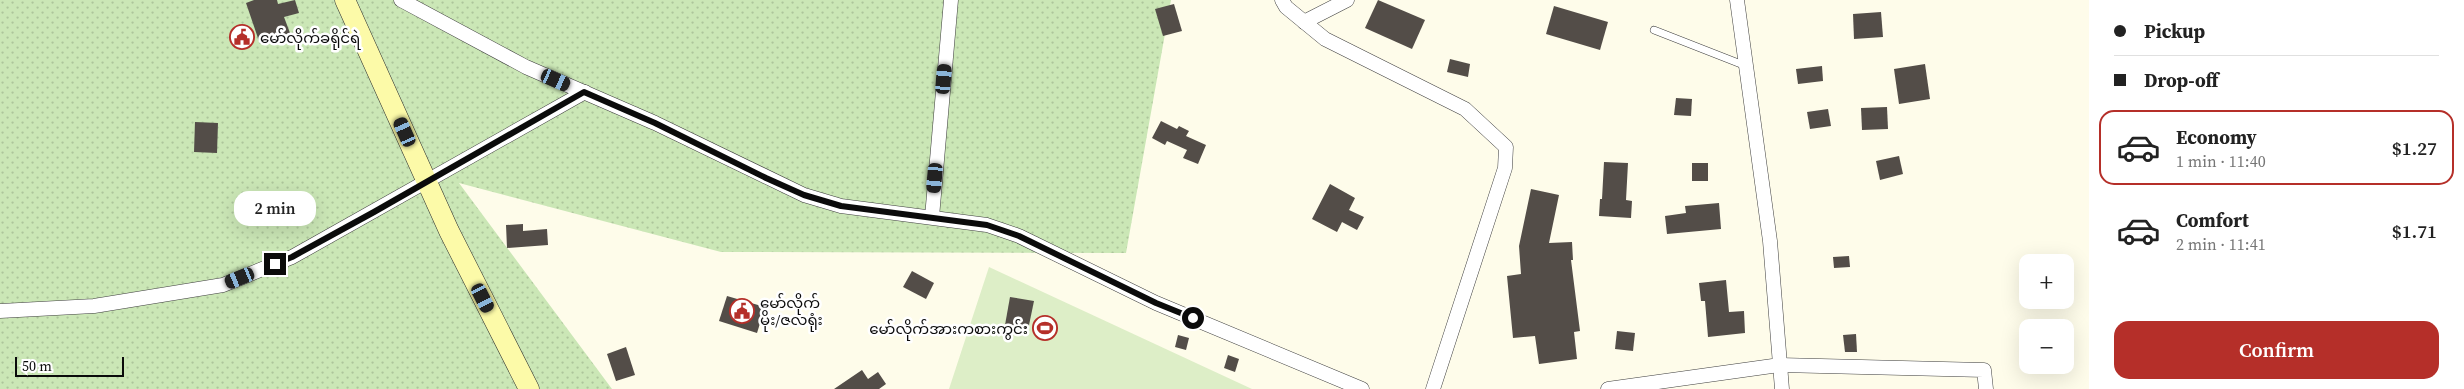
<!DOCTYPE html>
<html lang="en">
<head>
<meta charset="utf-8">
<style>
  body { margin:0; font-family:"Source Serif 4","Noto Sans Myanmar",serif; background:#f6f6f6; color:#222; height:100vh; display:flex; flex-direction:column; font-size:19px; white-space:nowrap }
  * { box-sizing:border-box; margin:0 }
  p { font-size:16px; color:#767676 }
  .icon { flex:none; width:28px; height:28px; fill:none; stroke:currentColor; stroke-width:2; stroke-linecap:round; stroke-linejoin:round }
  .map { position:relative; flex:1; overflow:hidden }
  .drawer { display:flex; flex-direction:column; background:#fff; width:375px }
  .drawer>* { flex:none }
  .guide { display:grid; align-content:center; height:110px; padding:0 25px; background:#fff }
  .tools { position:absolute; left:2019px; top:254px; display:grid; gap:10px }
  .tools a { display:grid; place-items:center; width:55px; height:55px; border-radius:10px; background:#fff; box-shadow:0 5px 20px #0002; font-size:25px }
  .scale { position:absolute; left:15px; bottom:12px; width:109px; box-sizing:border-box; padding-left:5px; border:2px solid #0b0b0b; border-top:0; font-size:14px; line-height:18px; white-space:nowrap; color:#0b0b0b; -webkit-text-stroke:4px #fff; paint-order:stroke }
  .end { position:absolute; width:22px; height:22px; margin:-11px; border:6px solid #0b0b0b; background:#fff; box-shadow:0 0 0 2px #fff }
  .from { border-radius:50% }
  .bubble { position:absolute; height:35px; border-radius:15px; background:#fff; box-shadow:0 5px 20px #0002; font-size:16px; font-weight:600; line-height:35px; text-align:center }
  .car { position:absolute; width:15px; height:30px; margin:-15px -8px; border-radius:6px; box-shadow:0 0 4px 1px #0007; background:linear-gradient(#222 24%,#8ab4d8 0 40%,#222 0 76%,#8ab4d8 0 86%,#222 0) }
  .guide b { display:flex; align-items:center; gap:18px; height:48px; font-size:19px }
  .guide b+b { border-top:1px solid #e0e0e0 }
  .guide i { width:12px; height:12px; background:#222 }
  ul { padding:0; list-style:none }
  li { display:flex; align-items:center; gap:15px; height:75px; margin:0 10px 8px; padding:0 15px; border:2px solid transparent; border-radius:15px }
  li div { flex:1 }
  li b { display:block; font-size:19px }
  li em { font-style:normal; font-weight:600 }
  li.selected { border-color:#b52f29 }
  li>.icon { width:45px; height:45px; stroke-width:1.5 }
  .primary-button { display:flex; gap:10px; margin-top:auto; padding:10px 25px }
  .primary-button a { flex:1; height:58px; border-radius:15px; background:#b52f29; color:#fff; font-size:20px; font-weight:600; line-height:58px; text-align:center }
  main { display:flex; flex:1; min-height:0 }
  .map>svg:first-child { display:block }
  .grass { fill:url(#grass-dots) }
  .pitch { fill:#ddeec7 }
  .building { fill:#534d48 }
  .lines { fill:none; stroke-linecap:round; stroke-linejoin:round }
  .lane-casing { stroke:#3e3e3e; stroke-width:8 }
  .street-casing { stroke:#3e3e3e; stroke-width:15 }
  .secondary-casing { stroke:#2d2d2d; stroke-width:21 }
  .lane { stroke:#fff; stroke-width:7 }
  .street { stroke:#fff; stroke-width:14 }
  .secondary { stroke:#fcfaa8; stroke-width:20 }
  .route { stroke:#0b0b0b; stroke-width:6 }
  .labels { text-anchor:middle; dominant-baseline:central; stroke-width:5; stroke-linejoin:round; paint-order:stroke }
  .poi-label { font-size:15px; fill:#0b0b0b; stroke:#fff; text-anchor:start }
</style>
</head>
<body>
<main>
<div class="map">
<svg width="2089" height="389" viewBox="0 0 2089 389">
  <defs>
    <pattern id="grass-dots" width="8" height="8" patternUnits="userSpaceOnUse" patternTransform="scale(1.25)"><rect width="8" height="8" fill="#cbe7b6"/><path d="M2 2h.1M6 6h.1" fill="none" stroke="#adc59b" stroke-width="1.8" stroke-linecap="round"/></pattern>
  </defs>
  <rect width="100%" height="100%" fill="#fefcea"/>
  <polygon class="grass" points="0,0 1171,0 1126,253 721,252 459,183 612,389 0,389"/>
  <polygon class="pitch" points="989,267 1252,389 949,389"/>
  <g class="building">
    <polygon points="254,0 277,0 278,4 295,0 299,13 284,17 290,33 260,44 246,3"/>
    <polygon points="1378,0 1425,20 1412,49 1365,28"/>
    <polygon points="1174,4 1182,31 1163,36 1155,9"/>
    <polygon points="1554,6 1608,22 1600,50 1546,34"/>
    <polygon points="1881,12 1883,37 1854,39 1853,14"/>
    <polygon points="1450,59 1470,64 1468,77 1447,72"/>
    <polygon points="1925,64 1930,99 1899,104 1894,69"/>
    <polygon points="1822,66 1823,81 1798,84 1796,69"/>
    <polygon points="1676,98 1692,99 1691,116 1674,115"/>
    <polygon points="1887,107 1888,129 1862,130 1861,108"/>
    <polygon points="1828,109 1831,126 1810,129 1807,112"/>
    <polygon points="1161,121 1177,129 1179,126 1189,131 1186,136 1206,145 1198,164 1183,158 1187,150 1167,141 1165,145 1152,138"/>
    <polygon points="195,122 218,123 217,153 194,152"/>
    <polygon points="1899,156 1903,174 1880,180 1876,161"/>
    <polygon points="1604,162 1628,163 1626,200 1632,201 1631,218 1599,216 1600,199 1602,199"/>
    <rect x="1692" y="163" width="16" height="18"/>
    <polygon points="1330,184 1355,198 1349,210 1364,217 1357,230 1342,222 1337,232 1312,219"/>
    <polygon points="1531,189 1559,195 1549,243 1572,242 1573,260 1571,260 1580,331 1574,332 1577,359 1539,364 1535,336 1513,338 1507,276 1521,274 1519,246"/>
    <polygon points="1719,203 1721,229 1667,234 1665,216 1686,213 1685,206"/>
    <polygon points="523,224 523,231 547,229 548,245 507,248 506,225"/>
    <polygon points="1849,256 1850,267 1834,268 1833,257"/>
    <polygon points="912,271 934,283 926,299 903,287"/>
    <polygon points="1726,280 1729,312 1744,311 1745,333 1708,337 1705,301 1701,301 1699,283"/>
    <polygon points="727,296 765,307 757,333 719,321"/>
    <polygon points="1010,297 1034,301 1028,330 1005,325"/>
    <polygon points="1617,331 1635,333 1633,351 1615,349"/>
    <polygon points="1856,334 1857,352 1845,352 1843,335"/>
    <polygon points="1178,335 1189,338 1186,350 1175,347"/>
    <polygon points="626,347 635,375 616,381 607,354"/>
    <polygon points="1228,355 1239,359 1235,372 1224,368"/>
    <polygon points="862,370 868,379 878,372 886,384 879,389 834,389"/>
  </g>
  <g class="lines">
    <defs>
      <polyline id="lane" points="1654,30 1746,66"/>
      <g id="street">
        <polyline points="401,0 526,67 655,123 804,195 841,206 987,225 1019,236 1156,303 1362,389"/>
        <polyline points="1282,0 1286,7 1325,39 1465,109 1506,147 1505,168 1433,389"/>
        <polyline points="1737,0 1770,241 1782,389"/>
        <polyline points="1304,22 1347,0"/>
        <polyline points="932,217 951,0"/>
        <polyline points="0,311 94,306 223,285 292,257 585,92"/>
        <polyline points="1608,389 1780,365 1984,370 1986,389"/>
      </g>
      <polyline id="secondary" points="345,0 449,231 529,389"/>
    </defs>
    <use href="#lane" class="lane-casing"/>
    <use href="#street" class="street-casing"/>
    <use href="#secondary" class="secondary-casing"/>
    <use href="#lane" class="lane"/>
    <use href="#street" class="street"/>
    <use href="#secondary" class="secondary"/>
  </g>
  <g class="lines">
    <polyline class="route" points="275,264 292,257 374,212 584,92 655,123 766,178 804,195 841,206 987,225 1019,236 1156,303 1193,318"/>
  </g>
  <defs>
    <symbol id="civic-ring" viewBox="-11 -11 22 22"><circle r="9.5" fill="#fff" stroke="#b52f29" stroke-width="1.5"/><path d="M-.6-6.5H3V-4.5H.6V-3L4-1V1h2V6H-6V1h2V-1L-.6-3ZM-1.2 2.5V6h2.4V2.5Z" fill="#b52f29"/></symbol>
    <symbol id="stadium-ring" viewBox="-11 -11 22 22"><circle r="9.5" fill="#fff" stroke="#b52f29" stroke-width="1.5"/><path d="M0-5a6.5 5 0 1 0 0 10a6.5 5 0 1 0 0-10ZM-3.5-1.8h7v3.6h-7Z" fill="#b52f29"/></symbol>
  </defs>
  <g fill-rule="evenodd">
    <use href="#civic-ring" x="228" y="23" width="28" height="28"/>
    <use href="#civic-ring" x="728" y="297" width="28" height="28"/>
    <use href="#stadium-ring" x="1031" y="314" width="28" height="28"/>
  </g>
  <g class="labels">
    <g class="poi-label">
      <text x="260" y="37">မော်လိုက်ခရိုင်ရဲ</text>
      <text x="760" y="302">မော်လိုက်<tspan x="760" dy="17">မိုး/ဇလရုံး</tspan></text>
      <text x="1028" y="328" text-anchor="end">မော်လိုက်အားကစားကွင်း</text>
    </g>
  </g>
</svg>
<div class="tools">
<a>+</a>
<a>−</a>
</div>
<div class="scale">50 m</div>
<i class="end from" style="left:1193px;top:318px"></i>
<i class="end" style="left:275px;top:264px"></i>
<div class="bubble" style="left:234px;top:191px;width:82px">2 min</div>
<i class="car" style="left:944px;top:79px;rotate:5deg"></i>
<i class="car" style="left:556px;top:80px;rotate:114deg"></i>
<i class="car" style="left:405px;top:132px;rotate:336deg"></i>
<i class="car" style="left:935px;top:178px;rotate:185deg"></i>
<i class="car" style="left:240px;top:278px;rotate:248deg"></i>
<i class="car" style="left:483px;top:298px;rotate:153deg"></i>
</div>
<section class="drawer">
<div class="guide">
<b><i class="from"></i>Pickup</b>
<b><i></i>Drop-off</b>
</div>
<ul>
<li class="selected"><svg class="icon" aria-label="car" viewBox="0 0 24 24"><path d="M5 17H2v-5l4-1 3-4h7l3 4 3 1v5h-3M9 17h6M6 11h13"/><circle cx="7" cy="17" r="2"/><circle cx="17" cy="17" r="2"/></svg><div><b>Economy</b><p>1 min · 11:40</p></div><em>$1.27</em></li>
<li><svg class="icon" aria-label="car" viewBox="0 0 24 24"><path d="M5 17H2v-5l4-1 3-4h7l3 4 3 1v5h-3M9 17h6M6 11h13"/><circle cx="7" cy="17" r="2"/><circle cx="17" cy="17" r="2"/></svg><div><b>Comfort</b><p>2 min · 11:41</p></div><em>$1.71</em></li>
</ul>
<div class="primary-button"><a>Confirm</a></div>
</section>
</main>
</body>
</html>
